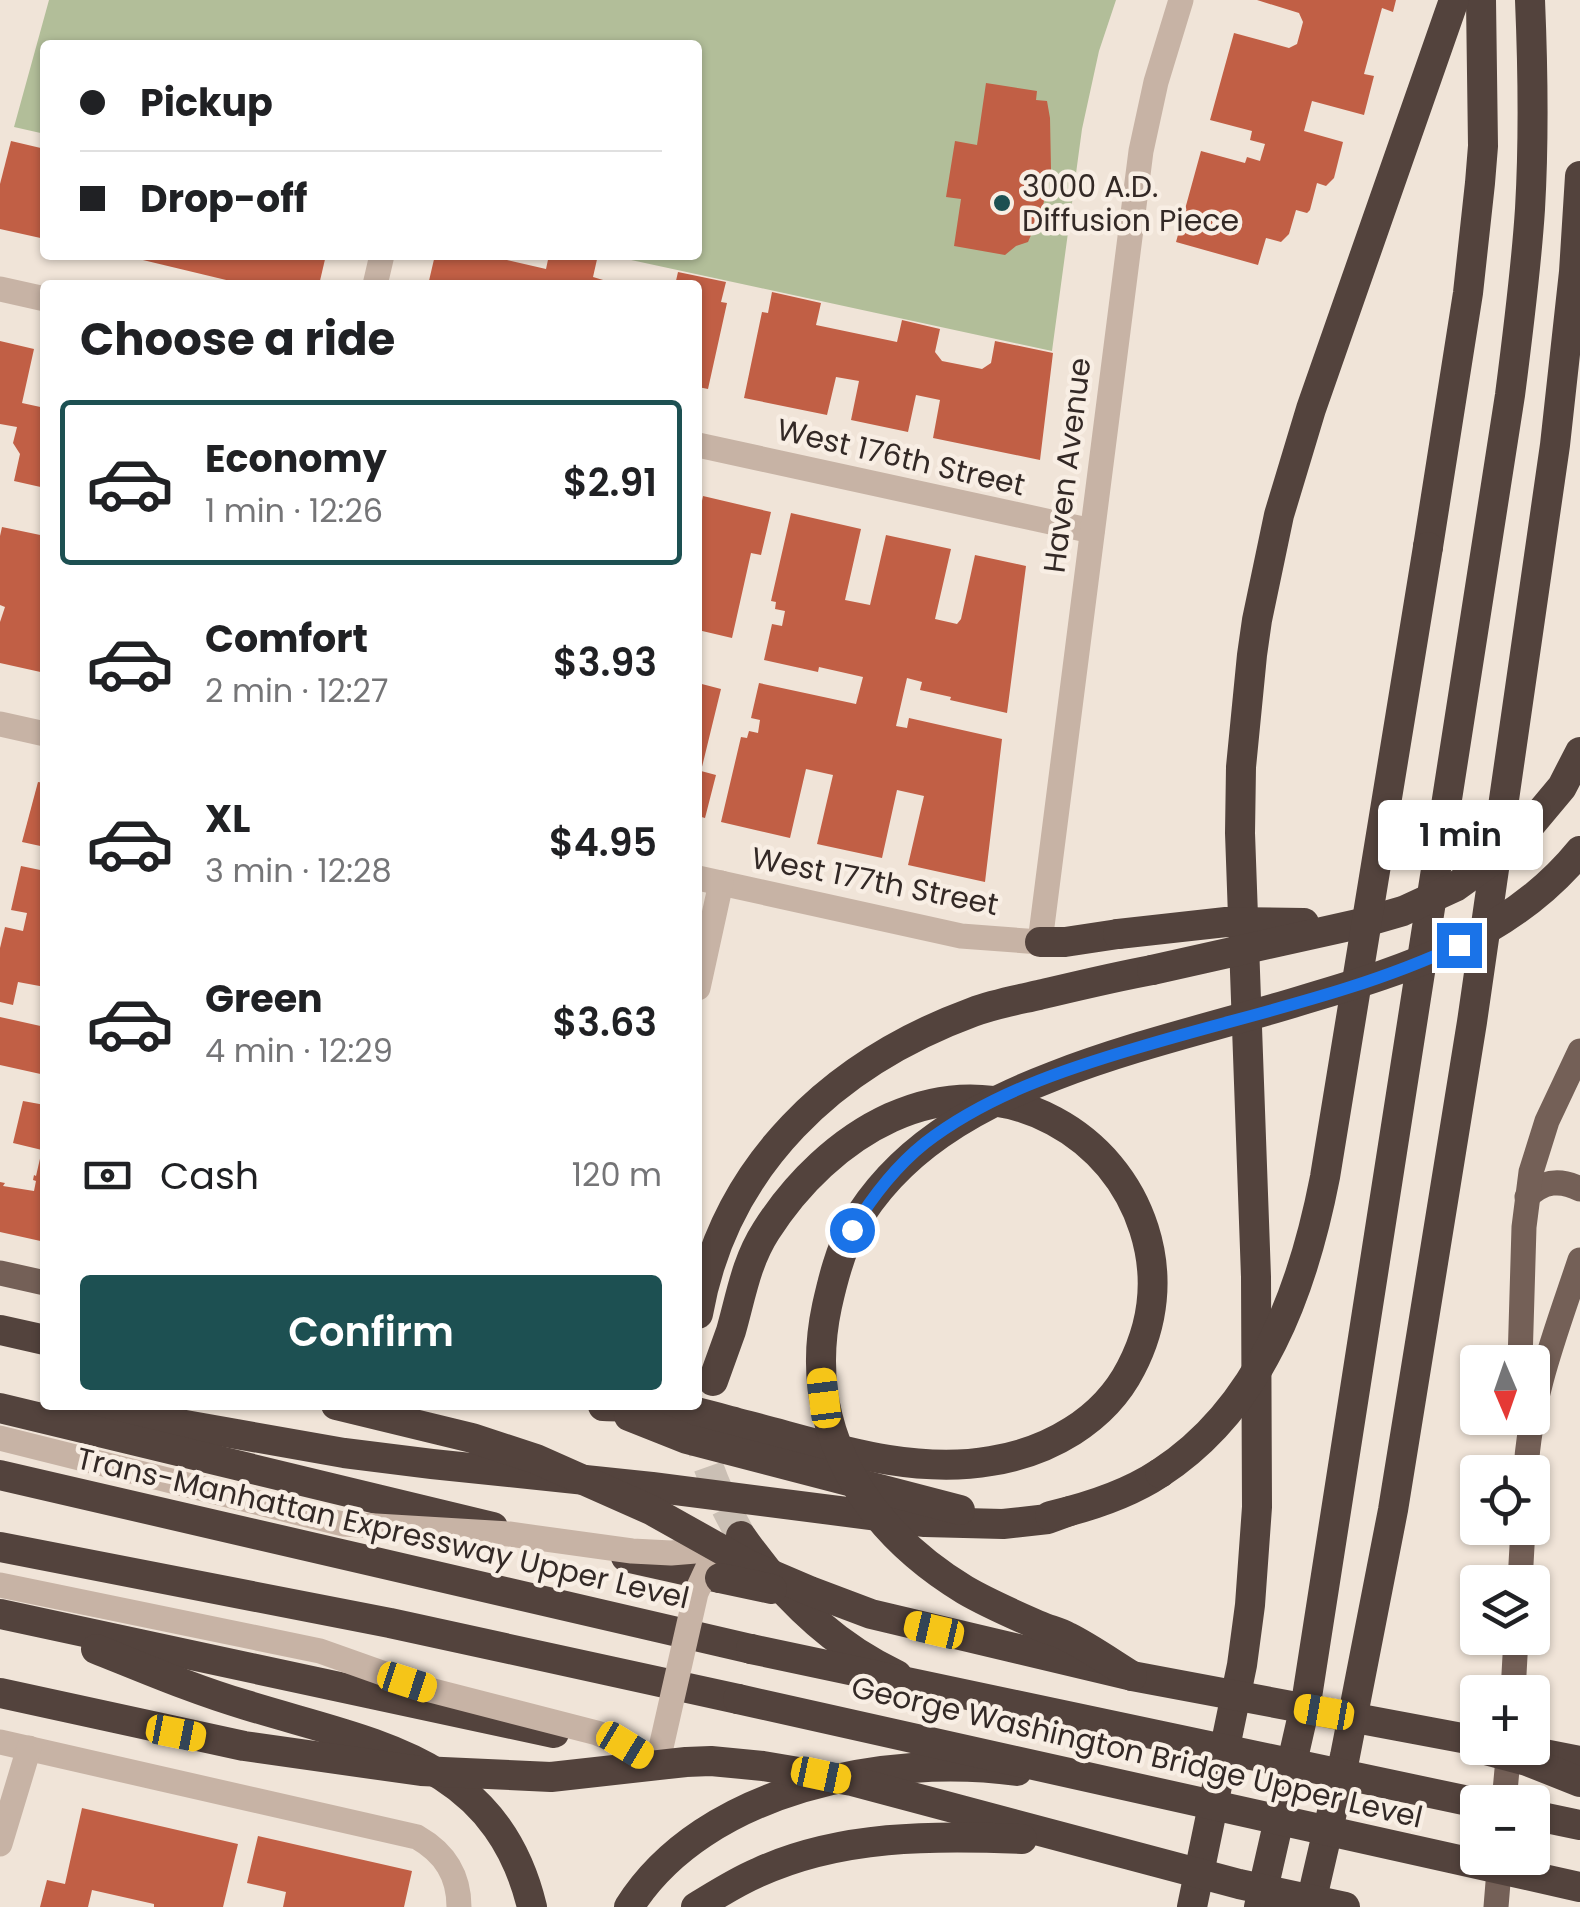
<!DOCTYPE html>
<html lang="en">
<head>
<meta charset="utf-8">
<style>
  body { margin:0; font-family:Poppins,sans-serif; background:#f6f6f6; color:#202124; height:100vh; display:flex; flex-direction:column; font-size:38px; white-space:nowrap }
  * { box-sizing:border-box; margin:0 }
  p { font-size:32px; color:#757577 }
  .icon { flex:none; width:55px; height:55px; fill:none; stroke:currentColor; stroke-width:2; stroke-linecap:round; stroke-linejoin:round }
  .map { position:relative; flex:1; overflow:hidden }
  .sheet { position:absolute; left:40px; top:280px; width:662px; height:1130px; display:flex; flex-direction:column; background:#fff; border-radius:10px; box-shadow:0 2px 8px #0004 }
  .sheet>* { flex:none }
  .hud { position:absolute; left:40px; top:40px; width:662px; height:220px; border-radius:10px; box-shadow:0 2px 8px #0004; display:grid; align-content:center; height:220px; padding:0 40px; background:#fff }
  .needle { width:65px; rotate:178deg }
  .buttons { position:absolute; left:1460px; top:1345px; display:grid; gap:20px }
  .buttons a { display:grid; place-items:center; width:90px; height:90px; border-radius:10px; background:#fff; box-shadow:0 2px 8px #0004; font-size:50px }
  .end { position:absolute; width:45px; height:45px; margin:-22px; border:12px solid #1a73e8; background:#fff; box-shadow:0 0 0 5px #fff }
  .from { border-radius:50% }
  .bubble { position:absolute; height:70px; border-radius:10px; background:#fff; box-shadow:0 2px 8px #0004; font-size:32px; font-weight:600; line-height:70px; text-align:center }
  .car { position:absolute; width:30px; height:60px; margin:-30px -15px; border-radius:12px; box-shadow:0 0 8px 2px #0007; background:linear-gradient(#f5c518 24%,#345 0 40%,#f5c518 0 76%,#345 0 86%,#f5c518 0) }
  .hud b { display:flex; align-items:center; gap:35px; height:95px; font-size:38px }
  .hud b+b { border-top:2px solid #e0e0e0 }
  .hud i { width:25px; height:25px; background:#202124 }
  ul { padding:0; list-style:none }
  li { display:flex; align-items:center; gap:30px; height:165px; margin:0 20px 15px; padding:0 20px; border:5px solid transparent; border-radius:10px }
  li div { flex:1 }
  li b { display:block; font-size:38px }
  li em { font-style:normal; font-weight:600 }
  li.on { border-color:#1d5052 }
  li>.icon { width:90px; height:90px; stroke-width:1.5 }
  h2 { padding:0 40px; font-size:45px; line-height:120px }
  .pay { display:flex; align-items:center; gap:25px; height:110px; padding:0 40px; font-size:38px }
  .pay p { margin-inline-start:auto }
  .primary-button { display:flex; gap:20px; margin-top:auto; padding:20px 40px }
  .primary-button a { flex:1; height:115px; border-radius:10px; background:#1d5052; color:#fff; font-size:40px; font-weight:600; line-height:115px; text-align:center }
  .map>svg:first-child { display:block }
  .green { fill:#b2be99 }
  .building { fill:#c15f45 }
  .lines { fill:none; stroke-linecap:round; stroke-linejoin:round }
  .highway-tunnel { stroke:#cabfb4; stroke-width:30; stroke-dasharray:30 15; stroke-linecap:butt }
  .minor { stroke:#c7b3a5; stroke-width:25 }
  .major { stroke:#746057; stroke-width:25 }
  .highway { stroke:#53433d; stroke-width:30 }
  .minor-bridge { stroke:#c7b3a5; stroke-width:25 }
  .highway-bridge { stroke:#53433d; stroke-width:30 }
  .route { stroke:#1a73e8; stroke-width:12 }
  .poi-dot { fill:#1d5052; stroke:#f8eee4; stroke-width:4 }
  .labels { text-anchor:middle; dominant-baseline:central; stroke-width:9; stroke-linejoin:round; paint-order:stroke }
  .poi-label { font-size:30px; fill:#332926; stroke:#f8eee4; text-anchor:start }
  .street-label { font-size:30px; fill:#332926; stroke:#f8eee4 }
</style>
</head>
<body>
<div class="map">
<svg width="1580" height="1907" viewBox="0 0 1580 1907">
  <rect width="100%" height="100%" fill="#f0e4d8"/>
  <polygon class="green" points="49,0 1116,0 1099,51 1082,129 1052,351 608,255 698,255 698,45 45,45 45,134 14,127"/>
  <g class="building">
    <polygon points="1257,0 1396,0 1393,12 1382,8 1364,74 1374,76 1364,115 1312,101 1304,131 1343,142 1334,178 1326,186 1317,183 1310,210 1307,213 1296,210 1289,234 1281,242 1266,238 1258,265 1176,242 1201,151 1245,163 1247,157 1260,161 1265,144 1250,140 1252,131 1210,120 1234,33 1289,48 1297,44 1303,22 1299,13"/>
    <polygon points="986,83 1037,91 1036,100 1047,101 1050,118 1051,169 1042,210 1028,242 1016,246 1005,255 954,246 961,199 946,197 955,141 977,145"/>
    <polygon points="11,141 45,149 45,239 0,229 0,184"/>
    <polygon points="122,255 326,255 319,285 247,285"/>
    <polygon points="435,255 499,255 507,260 546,269 549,255 598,255 593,277 620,285 428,285"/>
    <polygon points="678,272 726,282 721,302 727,303 708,389 698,387 698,285 675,285"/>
    <polygon points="772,292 821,303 816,325 897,342 902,320 940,329 935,352 942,361 982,369 991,363 995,341 1053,353 1040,460 933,438 940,400 916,395 908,432 851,420 859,381 836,377 827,415 744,398 762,312 768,313"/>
    <polygon points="0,341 34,349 22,403 45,408 45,488 14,481 20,454 13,443 17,427 0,424"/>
    <polygon points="703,496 771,512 761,555 751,553 732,638 698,630 698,520"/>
    <polygon points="791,513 861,529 845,600 870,605 886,535 951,549 935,619 957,624 961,619 975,555 1026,566 1007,713 950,700 951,697 920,690 922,682 907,678 896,726 907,728 909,718 1002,739 985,882 908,865 924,796 897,790 882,858 817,844 833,775 806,769 790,838 721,822 741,737 747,738 749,731 758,733 760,720 751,718 759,683 856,704 863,677 819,667 818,672 764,660 772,624 782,626 785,611 775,609 776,602 771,601"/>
    <polygon points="2,527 45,536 45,574 42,588 45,589 45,673 0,663 0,622 5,607 0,605 0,536"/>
    <polygon points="698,683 721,689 701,771 716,775 705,818 698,816"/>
    <polygon points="38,782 45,783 45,847 22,842"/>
    <polygon points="21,866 45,871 45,987 18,982 13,1005 0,1002 0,948 5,927 23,931 27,913 11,910"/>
    <polygon points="0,1017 45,1027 45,1075 0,1065"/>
    <polygon points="23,1101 45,1105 45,1242 0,1232 0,1182 5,1183 3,1186 34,1191 36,1181 33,1180 34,1175 36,1176 42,1150 13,1143"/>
    <polygon points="82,1808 238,1844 223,1907 154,1907 154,1904 92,1890 88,1907 40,1907 47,1880 65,1884"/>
    <polygon points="258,1836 412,1871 404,1907 283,1907 286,1892 247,1883"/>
  </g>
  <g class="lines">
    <path class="highway-tunnel" d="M697,1423C704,1464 721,1500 741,1536"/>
    <g class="minor">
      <polyline points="375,285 382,255"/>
      <polyline points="0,289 45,299"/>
      <polyline points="698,445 1092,531"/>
      <polyline points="0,724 45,734"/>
      <polyline points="698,878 961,936 1040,942 1141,151 1156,82 1181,0"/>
      <polyline points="698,988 721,883"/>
      <path d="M0,1742L417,1837C445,1853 459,1875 459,1907"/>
      <polyline points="0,1844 29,1748"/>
    </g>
    <g class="major">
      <path d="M1527,1197C1543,1181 1560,1179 1580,1189"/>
      <polyline points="0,1273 45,1283"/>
      <polyline points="1520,1362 1524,1227 1531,1172 1547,1121 1580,1051"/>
      <path d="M1526,1472C1529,1400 1557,1329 1580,1260"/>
      <polyline points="1520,1582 1523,1528"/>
      <polyline points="1513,1692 1516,1638"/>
      <polyline points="1504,1802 1509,1748"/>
      <polyline points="1496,1907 1500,1858"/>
    </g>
    <g class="highway">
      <polyline points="1428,547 1468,293 1480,183 1483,146 1481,0"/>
      <polyline points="1040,942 1065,942 1118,934"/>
      <path d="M698,1314C724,1165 834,1063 973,1012C994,1004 1017,1000 1039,995C1077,986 1114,977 1152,970"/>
      <polyline points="0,1330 45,1340"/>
      <polyline points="72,1405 344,1453 432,1464 652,1487 925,1522 1003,1524 1048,1519 1070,1511"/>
      <path d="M603,1406C631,1407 660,1406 687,1410C704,1413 721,1419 738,1423C819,1443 906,1476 991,1461C1048,1452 1104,1421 1131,1368C1154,1324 1159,1276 1144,1229C1129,1182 1097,1144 1054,1121C942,1061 827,1135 766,1231C746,1262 741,1296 731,1331C725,1348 719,1364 713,1381"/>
      <polyline points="0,1408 493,1527"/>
      <polyline points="629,1416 687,1439 960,1510"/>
      <polyline points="0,1475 751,1649"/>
      <path d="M1050,1516C1089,1507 1127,1495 1160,1473"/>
      <path d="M741,1536C782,1595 832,1645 897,1675"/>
      <polyline points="0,1547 390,1623 738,1699"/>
      <polyline points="626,1557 720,1578"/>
      <polyline points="0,1614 554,1733"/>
      <path d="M96,1649C146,1669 195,1690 246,1705C372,1744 496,1758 532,1907"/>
      <polyline points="1514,1748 1580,1761"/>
      <polyline points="1532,1815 1580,1825"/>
      <path d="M629,1907C704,1788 887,1753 1017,1771"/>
      <polyline points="1192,1907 1242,1665 1250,1605 1257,1507 1256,1277 1240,833 1241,767 1252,655 1257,620 1279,515 1311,409 1454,0"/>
      <path d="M1259,1907L1307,1697L1510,395C1518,333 1526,271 1530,209C1534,140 1533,70 1530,0"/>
      <polyline points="1310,1907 1345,1756 1393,1510 1472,1022 1555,445 1574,272 1580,176"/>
    </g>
    <g class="minor-bridge">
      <polyline points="0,1438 343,1524 509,1534 632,1551 671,1553 720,1549"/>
      <polyline points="0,1585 320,1651 430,1690 597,1733 625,1745 657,1765 696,1593 709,1565 720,1549"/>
    </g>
    <g class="highway-bridge">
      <polyline points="1118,934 1226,922 1304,923"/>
      <polyline points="1152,970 1358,924 1403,911 1455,887 1505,851 1521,836 1562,787 1580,752"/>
      <polyline points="336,1405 472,1438 536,1459 651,1510 749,1565 810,1591 871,1614 1132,1676 1478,1741"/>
      <path d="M1160,1473C1261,1407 1303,1290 1325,1177L1428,547"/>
      <polyline points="720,1578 772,1589"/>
      <polyline points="751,1649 1478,1803"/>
      <path d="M1132,1676C1111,1663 1090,1648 1068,1637C1059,1632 1049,1630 1040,1626C1015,1615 989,1604 965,1590C863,1528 801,1427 827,1306C833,1279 840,1251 853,1227C897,1150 973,1107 1054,1076C1136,1044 1222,1025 1306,999C1408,969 1511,936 1580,851"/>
      <polyline points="0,1693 244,1746 421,1771 551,1777 686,1762 711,1761 763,1766 852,1781 1239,1884 1345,1907"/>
      <polyline points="738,1699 1580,1887"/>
      <polyline points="1478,1748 1527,1761 1580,1782"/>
      <path d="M696,1907C716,1895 736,1882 757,1873C839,1835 934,1835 1022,1839"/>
    </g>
  </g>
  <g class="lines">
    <path class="route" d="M852,1230C872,1197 895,1167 925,1143C987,1095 1065,1069 1140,1047C1246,1015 1358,993 1459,945"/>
  </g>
  <circle class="poi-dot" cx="1002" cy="203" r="10"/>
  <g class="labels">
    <g class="poi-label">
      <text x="1022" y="186">3000 A.D.<tspan x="1022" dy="34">Diffusion Piece</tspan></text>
    </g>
    <g class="street-label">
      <text transform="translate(901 457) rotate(13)">West 176th Street</text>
      <text transform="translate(1067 465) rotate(-83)">Haven Avenue</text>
      <text transform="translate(875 881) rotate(11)">West 177th Street</text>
      <text transform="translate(383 1528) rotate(13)">Trans-Manhattan Expressway Upper Level</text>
      <text transform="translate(1137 1752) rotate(13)">George Washington Bridge Upper Level</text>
    </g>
  </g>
</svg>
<div class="buttons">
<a><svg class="needle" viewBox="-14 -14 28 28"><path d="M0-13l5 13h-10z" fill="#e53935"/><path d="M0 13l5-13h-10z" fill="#757577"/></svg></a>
<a><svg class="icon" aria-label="locate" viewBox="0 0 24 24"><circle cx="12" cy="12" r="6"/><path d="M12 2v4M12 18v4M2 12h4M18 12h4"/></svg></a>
<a><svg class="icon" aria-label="layers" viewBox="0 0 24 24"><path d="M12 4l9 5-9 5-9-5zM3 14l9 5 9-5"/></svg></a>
<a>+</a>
<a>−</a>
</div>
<i class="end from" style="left:852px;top:1230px"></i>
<i class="end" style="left:1459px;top:945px"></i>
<div class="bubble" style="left:1378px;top:800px;width:165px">1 min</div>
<i class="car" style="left:824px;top:1398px;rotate:353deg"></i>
<i class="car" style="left:934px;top:1630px;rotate:283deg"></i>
<i class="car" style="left:407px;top:1682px;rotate:108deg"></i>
<i class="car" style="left:1324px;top:1712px;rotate:280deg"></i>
<i class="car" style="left:176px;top:1733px;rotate:101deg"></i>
<i class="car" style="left:625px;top:1745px;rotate:121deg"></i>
<i class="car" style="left:821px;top:1775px;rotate:102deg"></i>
<div class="hud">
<b><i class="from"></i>Pickup</b>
<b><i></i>Drop-off</b>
</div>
<section class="sheet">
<h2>Choose a ride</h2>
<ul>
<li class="on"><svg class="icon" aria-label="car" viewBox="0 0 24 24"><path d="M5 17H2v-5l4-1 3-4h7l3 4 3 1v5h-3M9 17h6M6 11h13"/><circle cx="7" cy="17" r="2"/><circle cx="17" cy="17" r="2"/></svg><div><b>Economy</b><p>1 min · 12:26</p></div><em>$2.91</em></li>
<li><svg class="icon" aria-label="car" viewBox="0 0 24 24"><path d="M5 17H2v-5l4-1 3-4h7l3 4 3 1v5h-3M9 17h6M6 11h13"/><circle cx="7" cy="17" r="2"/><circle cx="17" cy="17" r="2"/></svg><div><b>Comfort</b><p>2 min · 12:27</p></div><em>$3.93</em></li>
<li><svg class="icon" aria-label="car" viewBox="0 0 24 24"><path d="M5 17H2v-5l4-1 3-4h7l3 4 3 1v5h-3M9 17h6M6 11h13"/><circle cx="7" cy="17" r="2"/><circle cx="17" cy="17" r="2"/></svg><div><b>XL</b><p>3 min · 12:28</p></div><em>$4.95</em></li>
<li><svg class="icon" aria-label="car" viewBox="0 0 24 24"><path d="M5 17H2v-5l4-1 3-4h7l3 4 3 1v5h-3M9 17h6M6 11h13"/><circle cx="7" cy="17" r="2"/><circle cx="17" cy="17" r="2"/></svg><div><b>Green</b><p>4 min · 12:29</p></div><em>$3.63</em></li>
</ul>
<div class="pay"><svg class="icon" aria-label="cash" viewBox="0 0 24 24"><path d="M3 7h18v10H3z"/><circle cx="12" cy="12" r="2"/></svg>Cash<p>120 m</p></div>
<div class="primary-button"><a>Confirm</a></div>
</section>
</div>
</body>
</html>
